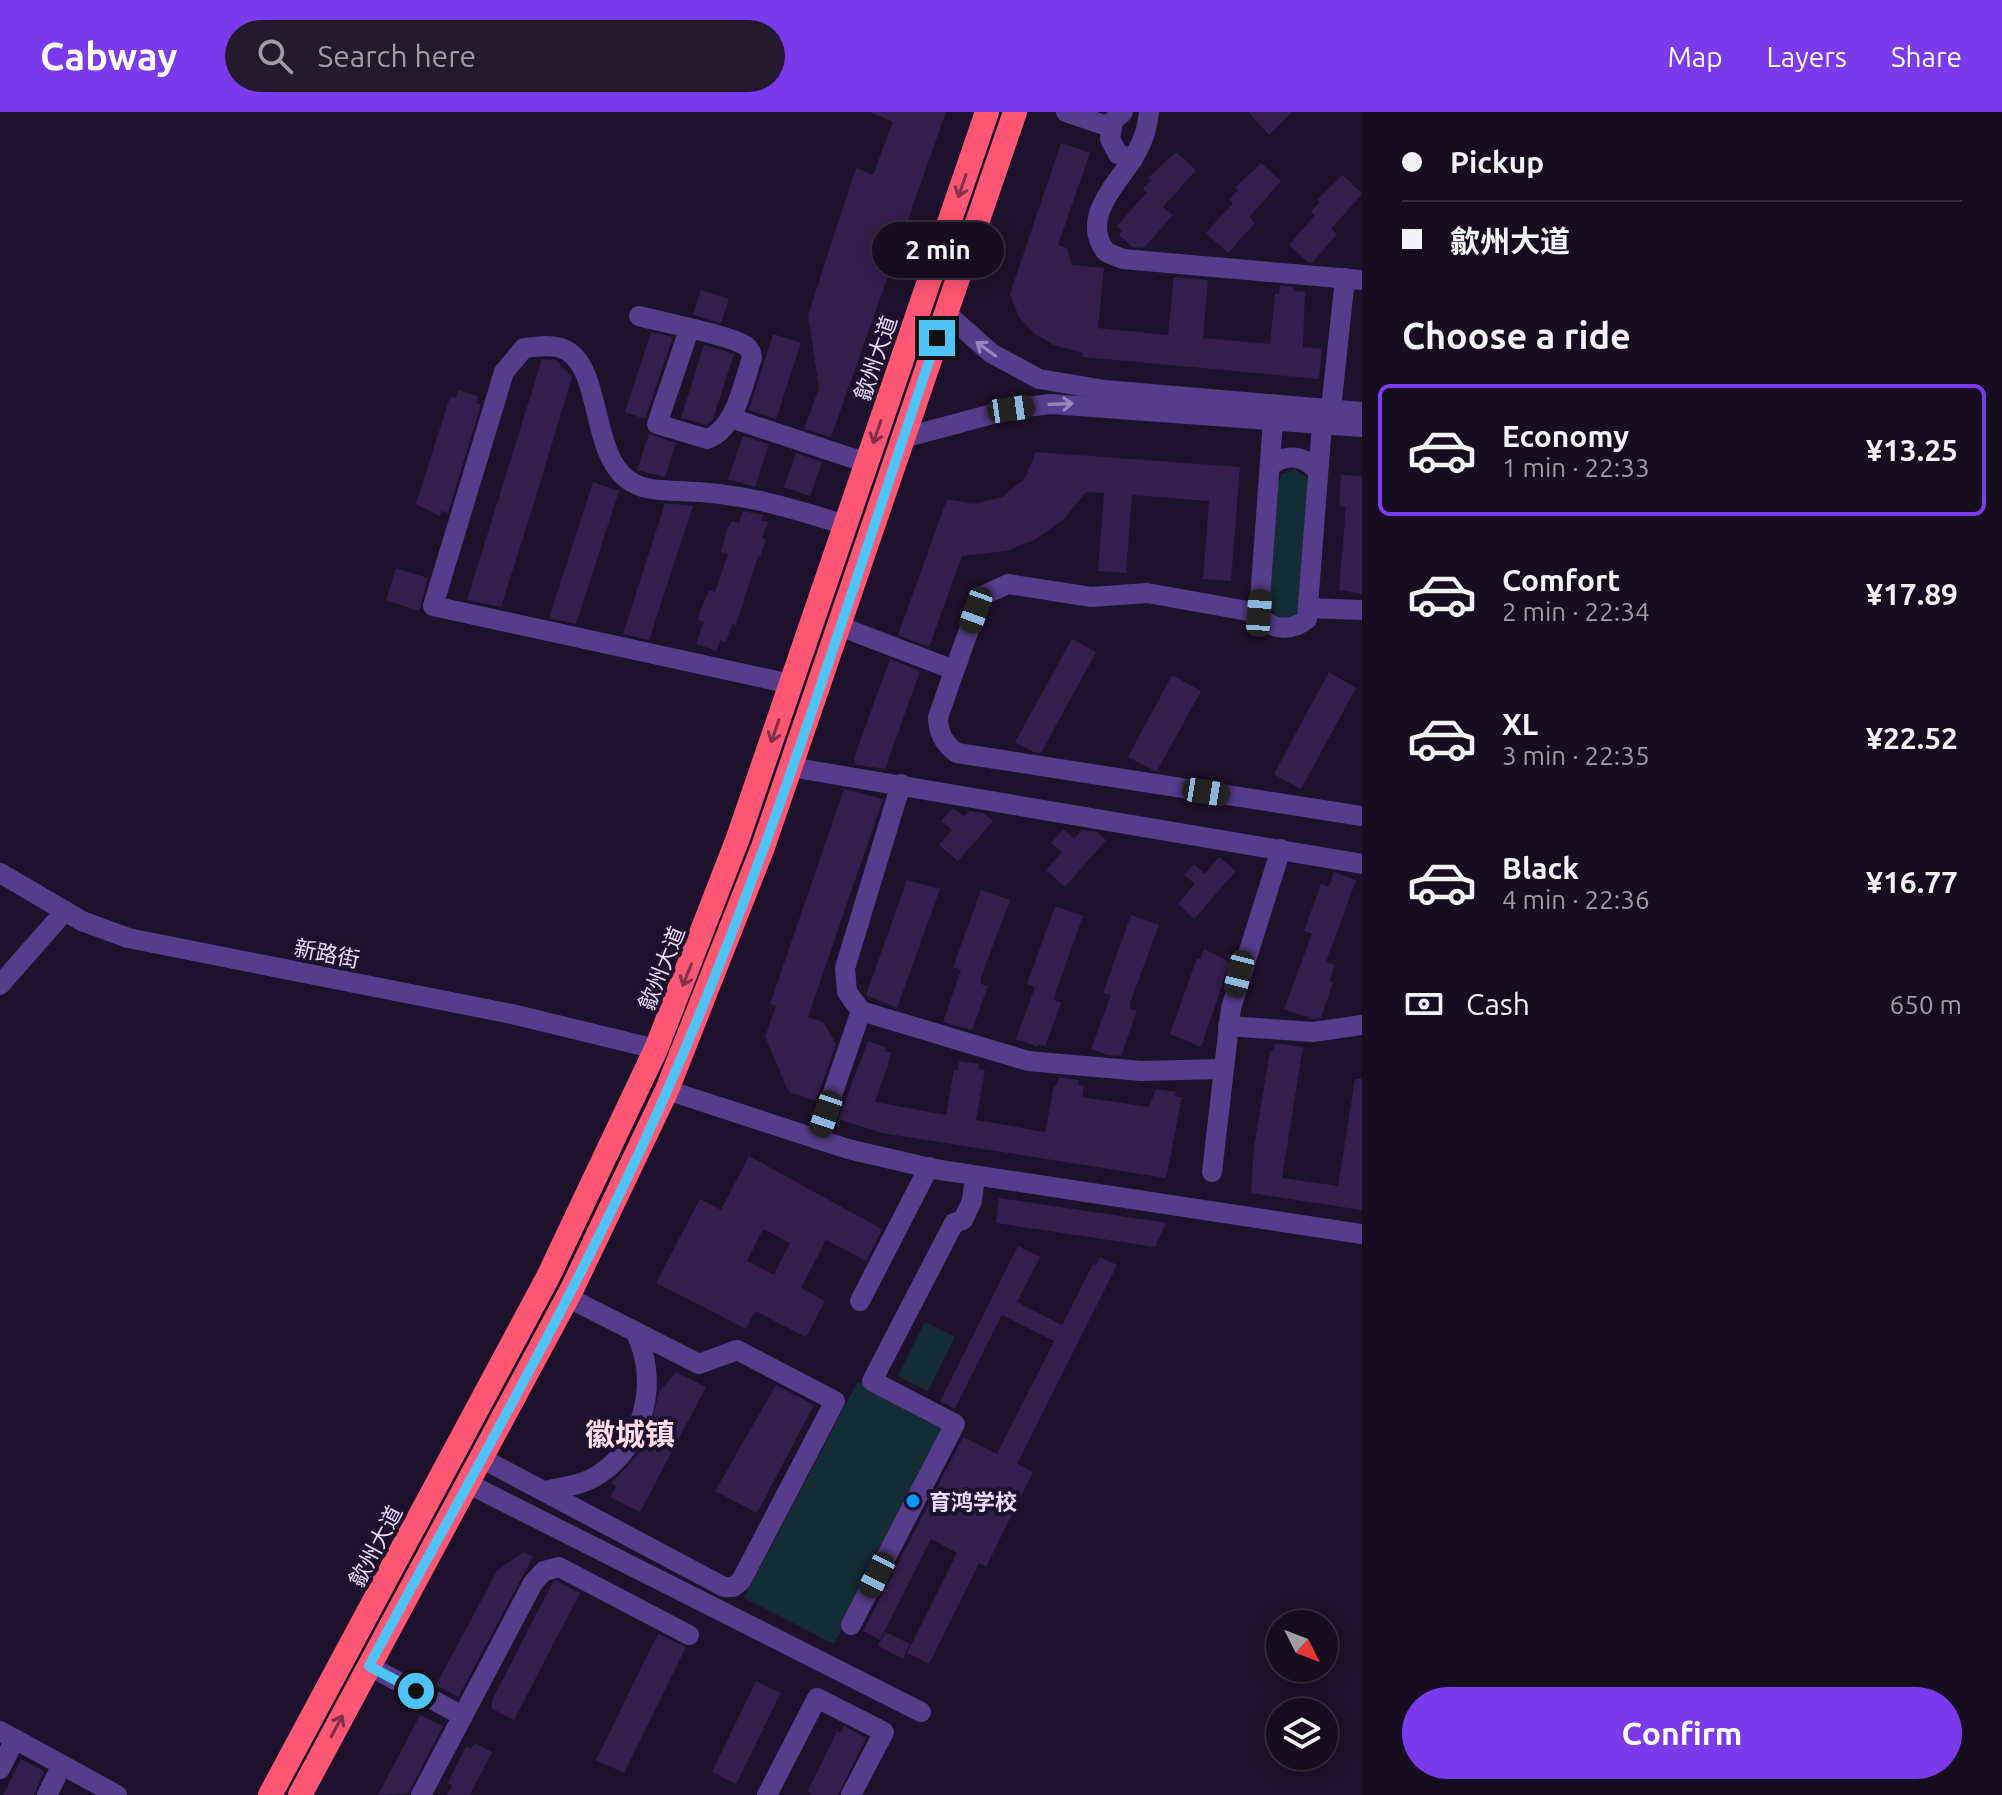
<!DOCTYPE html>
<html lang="en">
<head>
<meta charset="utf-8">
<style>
  body { margin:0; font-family:Ubuntu,"Noto Sans SC",sans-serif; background:#231b2d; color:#f1f3f6; height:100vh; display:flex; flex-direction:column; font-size:30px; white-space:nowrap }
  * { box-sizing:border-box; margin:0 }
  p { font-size:26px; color:#9e9ca5 }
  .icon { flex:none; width:44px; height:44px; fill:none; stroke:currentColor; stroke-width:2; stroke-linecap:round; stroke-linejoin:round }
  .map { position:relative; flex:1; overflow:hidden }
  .side { display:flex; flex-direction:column; background:#160d20; width:640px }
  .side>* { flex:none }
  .guide { display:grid; align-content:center; height:176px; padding:0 40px; background:#160d20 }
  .needle { width:52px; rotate:132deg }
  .fabs { position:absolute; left:1266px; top:1498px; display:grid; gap:16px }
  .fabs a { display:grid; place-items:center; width:72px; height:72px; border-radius:50%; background:#160d20; box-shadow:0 4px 20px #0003,0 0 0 2px #352d3e; font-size:40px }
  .end { position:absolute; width:36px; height:36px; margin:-18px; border:10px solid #4fc3f7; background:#111; box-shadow:0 0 0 4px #111 }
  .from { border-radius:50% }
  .bubble { position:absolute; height:56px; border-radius:28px; background:#160d20; box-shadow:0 4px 20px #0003,0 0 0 2px #352d3e; font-size:26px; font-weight:700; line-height:56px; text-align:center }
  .car { position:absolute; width:24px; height:48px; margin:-24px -12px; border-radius:10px; box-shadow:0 0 6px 2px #0007; background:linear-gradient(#222 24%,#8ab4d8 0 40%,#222 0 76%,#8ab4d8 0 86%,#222 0) }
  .guide b { display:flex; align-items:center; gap:28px; height:76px; font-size:30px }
  .guide b+b { border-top:2px solid #352d3e }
  .guide i { width:20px; height:20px; background:#f1f3f6 }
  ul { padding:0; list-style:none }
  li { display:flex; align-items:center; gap:24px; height:132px; margin:0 16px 12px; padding:0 24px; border:4px solid transparent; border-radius:12px }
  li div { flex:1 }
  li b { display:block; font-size:30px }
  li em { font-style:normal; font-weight:700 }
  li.current { border-color:#7c3aed }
  li>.icon { width:72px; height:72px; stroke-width:1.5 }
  h2 { padding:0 40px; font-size:36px; line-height:96px }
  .pay { display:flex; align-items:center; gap:20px; height:88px; padding:0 40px; font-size:30px }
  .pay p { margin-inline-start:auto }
  .primary-button { display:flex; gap:16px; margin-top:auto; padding:16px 40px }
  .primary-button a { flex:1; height:92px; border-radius:48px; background:#7c3aed; color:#fff; font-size:32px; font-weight:700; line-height:92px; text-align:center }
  header { display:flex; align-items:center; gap:48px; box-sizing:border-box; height:112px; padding:0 40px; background:#7c3aed; color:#fff }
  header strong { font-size:38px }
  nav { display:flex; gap:44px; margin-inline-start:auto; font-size:28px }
  .search { width:560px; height:72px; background:#231b2d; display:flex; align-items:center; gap:20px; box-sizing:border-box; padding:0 28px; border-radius:44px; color:#9e9ca5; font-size:30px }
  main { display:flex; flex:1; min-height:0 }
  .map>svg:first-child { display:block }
  .green { fill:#142c36 }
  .building { fill:#351d4d; fill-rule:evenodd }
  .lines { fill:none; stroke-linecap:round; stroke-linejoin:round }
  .minor { stroke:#573c8b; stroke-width:20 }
  .highway { stroke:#ff5673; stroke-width:24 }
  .oneway { stroke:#83304b }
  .oneway2 { stroke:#9984bf }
  .route { stroke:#4fc3f7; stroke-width:10 }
  .poi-dot { fill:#0799ff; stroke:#1e112b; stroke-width:3 }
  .labels { text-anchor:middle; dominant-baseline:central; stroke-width:8; stroke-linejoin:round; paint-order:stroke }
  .street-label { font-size:22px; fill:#eadbff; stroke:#1e112b }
  .poi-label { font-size:22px; font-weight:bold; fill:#eadbff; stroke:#1e112b; text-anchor:start }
  .district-label { font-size:30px; font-weight:bold; fill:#ffdde8; stroke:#1e112b }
</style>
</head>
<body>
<header>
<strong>Cabway</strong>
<div class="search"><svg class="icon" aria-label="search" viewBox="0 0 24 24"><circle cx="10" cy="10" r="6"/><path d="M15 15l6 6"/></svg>Search here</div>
<nav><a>Map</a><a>Layers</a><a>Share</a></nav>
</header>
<main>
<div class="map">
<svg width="1362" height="1683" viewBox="0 0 1362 1683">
  <rect width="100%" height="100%" fill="#1e112b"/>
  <g class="green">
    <polygon points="1295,357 1308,367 1298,500 1291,507 1276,506 1269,493 1278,371 1282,362"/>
    <polygon points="925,1210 955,1225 928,1279 898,1264"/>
    <polygon points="858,1269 947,1315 834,1532 744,1486"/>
  </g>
  <g class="building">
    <polygon points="870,0 946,0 831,325 804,317 819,276 808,203 856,56 873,63 893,10"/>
    <polygon points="1248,0 1292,0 1269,23"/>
    <polygon points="1061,31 1090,41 1058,133 1067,136 1072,153 1104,156 1098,216 1168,223 1174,165 1208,168 1203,226 1270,232 1275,182 1279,182 1280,174 1294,175 1294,179 1305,180 1303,235 1322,237 1319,267 1083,245 1083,241 1054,233 1035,222 1019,205 1010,182"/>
    <polygon points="1176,40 1196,58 1163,95 1173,103 1144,136 1132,135 1119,123 1122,119 1117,114 1147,80 1143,77 1151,68 1148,66"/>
    <polygon points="1261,51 1281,69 1249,105 1255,111 1228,141 1206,121 1233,91 1229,88 1238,78 1235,76"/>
    <polygon points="1343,63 1362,82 1331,117 1337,122 1312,151 1308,150 1289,133 1315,103 1311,100 1320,90 1317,88"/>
    <polygon points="701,178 729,187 721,211 693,203"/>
    <polygon points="651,220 673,225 645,307 625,300"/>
    <polygon points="773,222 801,231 776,307 749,298"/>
    <polygon points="704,233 734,242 713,307 706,313 681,306"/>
    <polygon points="542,247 556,248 572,265 535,388 501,495 467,488"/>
    <polygon points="458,278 478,284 476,291 481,292 448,401 441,399 440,404 416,392 450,285 456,286"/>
    <polygon points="649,322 676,331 665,365 637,358"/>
    <polygon points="743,324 769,332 755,375 728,367"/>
    <polygon points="1036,340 1240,355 1231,469 1203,467 1209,389 1132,383 1126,461 1098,459 1104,381 1086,380 1064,407 1036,427 1007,439 962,444 929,535 898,523 947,387 973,392 1002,385 1025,366"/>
    <polygon points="796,341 822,350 810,384 784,375"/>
    <polygon points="1341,363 1362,364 1362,482 1339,478 1346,395 1339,394"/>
    <polygon points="593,370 619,379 576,512 549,506"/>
    <polygon points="665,391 693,394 649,528 623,522"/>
    <polygon points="743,399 763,403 761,408 768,410 762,426 766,428 760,445 758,444 736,513 732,512 726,530 720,528 716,539 696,532 704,510 698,508 700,500 709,478 715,480 728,442 721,440 727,417 732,409 739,411"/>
    <polygon points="396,456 428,466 419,499 386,488"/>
    <polygon points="1072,527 1096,540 1041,641 1034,640 1015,630"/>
    <polygon points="890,547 920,559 885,657 856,653 854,646"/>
    <polygon points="1329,560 1356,576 1301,677 1275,663 1275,660"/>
    <polygon points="1172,563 1201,579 1157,659 1152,658 1128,645"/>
    <polygon points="844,677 883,687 808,905 823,910 836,932 816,989 789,980 765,925 776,894 770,892"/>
    <polygon points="953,696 964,704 969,699 984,701 993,709 958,749 939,733 952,718 941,709"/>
    <polygon points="1064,717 1074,727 1082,718 1097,720 1106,728 1065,775 1046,758 1062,740 1051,731"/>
    <polygon points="1219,745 1236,759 1194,807 1178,792 1195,772 1184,763 1194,752 1205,762"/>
    <polygon points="1334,760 1356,768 1326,850 1335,853 1329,869 1333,871 1321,906 1313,907 1284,897 1312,822 1304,819 1321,772 1329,775"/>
    <polygon points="907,768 940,777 897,896 866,883"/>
    <polygon points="981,778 1010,788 981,865 981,872 988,874 972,918 943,910 961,858 953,855"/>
    <polygon points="1055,794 1083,804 1055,882 1054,888 1061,891 1045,934 1039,932 1038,935 1016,927 1035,875 1027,872"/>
    <polygon points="1131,803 1159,813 1130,891 1130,897 1137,899 1121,944 1108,943 1091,937 1111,883 1103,881"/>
    <polygon points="1204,837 1230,850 1201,935 1170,922 1197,846 1201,847"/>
    <polygon points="868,929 886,935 885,939 892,941 875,990 946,1003 954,958 958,958 959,949 979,952 978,957 985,958 976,1008 1045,1020 1054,974 1057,974 1059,965 1079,968 1078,973 1084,974 1082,985 1149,995 1156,977 1176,980 1175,984 1182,985 1166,1066 882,1021 838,1007"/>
    <polygon points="1275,931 1303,935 1282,1066 1338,1074 1355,967 1362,967 1362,1098 1251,1081 1254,1035 1270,939 1273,939"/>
    <path d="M749,1044L882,1117L866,1149L826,1128L801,1176L825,1189L806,1225L755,1199L746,1217L656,1171L700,1087L721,1098ZM763,1117L790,1131L774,1163L747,1149Z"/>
    <polygon points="999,1086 1134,1106 1166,1111 1155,1135 1109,1128 996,1111"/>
    <polygon points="1018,1134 1040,1145 1017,1190 1062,1213 1093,1152 1096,1153 1100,1145 1117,1153 1017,1352 1033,1360 986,1455 979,1451 929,1552 907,1541 957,1441 931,1427 880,1528 863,1519 963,1325 997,1342 1054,1229 1002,1203 955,1297 940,1289"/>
    <polygon points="676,1260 706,1275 640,1400 610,1385 616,1374 611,1371 639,1341 649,1321 659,1280"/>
    <polygon points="776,1273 814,1293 757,1401 715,1379"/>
    <polygon points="523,1440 533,1445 458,1585 436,1573 497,1459"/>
    <polygon points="557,1469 580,1481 514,1608 491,1596 493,1586 553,1470"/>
    <polygon points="885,1520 910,1532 903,1547 878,1534"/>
    <polygon points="658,1522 686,1535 624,1661 596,1648"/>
    <polygon points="756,1569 781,1581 736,1672 712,1660"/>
    <polygon points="420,1603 443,1614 408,1682 378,1683"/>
    <polygon points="844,1614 866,1626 838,1683 811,1683 808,1678 819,1657 837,1619 841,1621"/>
    <polygon points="474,1631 492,1640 470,1683 447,1683 452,1674 448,1671 466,1635 471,1637"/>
    <polygon points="21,1647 44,1659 34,1683 3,1683"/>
  </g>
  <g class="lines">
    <g class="minor">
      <polyline points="1066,0 1110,15"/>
      <polyline points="1123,0 1113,9 1110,27 1118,42 1133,47"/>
      <path d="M1149,0C1147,16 1144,28 1135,43C1119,71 1079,105 1106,140L1123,147L1362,168"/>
      <polyline points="946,201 991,241 1039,267 1105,278 1362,300"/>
      <path d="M639,204C661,210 731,223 746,234C751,238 751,241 752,246C743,271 736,317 707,327L657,312L689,218"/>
      <polyline points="1331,297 1345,166"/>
      <polyline points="731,306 867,351"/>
      <path d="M1273,308L1259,501C1270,519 1291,520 1307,507L1322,312"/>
      <polyline points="903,326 1011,297 1051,292 1362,315"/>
      <path d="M1270,354C1286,341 1305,343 1318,360"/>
      <polyline points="1308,496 1362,498"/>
      <path d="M1259,501L1147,481L1091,485L1008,472L986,482L976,498L938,605C938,621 944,632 957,641L1362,704"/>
      <polyline points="839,514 954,558"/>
      <path d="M791,572L433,494L504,260L524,236C536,235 549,232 561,236C603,250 589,338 627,367C643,379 660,378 679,379C744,381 784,394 846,413"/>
      <polyline points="790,655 1362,752"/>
      <polyline points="901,672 845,856 847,880 861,899 1028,949 1141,959 1223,957"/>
      <polyline points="0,761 82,809 128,826 512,902 656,937"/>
      <polyline points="0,873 65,799"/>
      <polyline points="1228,914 1313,920 1362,913"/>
      <polyline points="667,978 848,1037 934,1057 1362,1122"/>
      <polyline points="817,1027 861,899"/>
      <polyline points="1212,1060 1231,896 1281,737"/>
      <polyline points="860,1189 929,1055"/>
      <polyline points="481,1346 724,1475 733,1475 741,1469 835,1289 737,1238 699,1252 567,1185"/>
      <polyline points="467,1371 921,1600"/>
      <path d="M545,1379C562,1375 583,1373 598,1363C646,1332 659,1268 635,1219"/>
      <polyline points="851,1513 955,1312 872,1269 954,1111 963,1108 972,1089 975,1064"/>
      <polyline points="369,1554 463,1604"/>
      <polyline points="0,1619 117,1683"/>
      <polyline points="0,1657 15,1627"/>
      <polyline points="47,1683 62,1653"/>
      <polyline points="421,1683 533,1471 544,1459 559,1455 689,1523"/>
      <polyline points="767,1683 817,1586 884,1620 851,1683"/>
    </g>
    <g class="highway">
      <polyline points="270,1683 548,1165 656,937 738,726 987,0"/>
      <polyline points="300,1683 572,1177 667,978 763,735 1015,0"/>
    </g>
  </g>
  <defs><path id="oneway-shaft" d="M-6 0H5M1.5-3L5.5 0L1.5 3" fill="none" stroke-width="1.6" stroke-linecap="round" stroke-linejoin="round" transform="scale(2)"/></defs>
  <g class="oneway">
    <use href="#oneway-shaft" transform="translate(962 74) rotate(109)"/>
    <use href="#oneway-shaft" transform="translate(877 320) rotate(109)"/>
    <use href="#oneway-shaft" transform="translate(775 619) rotate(109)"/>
    <use href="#oneway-shaft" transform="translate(687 863) rotate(112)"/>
    <use href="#oneway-shaft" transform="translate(337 1614) rotate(-62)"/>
  </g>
  <g class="oneway2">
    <use href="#oneway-shaft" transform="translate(986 237) rotate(-144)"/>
    <use href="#oneway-shaft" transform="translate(1061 292) rotate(-2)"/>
  </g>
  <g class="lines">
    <path class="route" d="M416,1579L369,1554C471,1364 580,1177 667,979C774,735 851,478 937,226"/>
  </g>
  <circle class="poi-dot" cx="913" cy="1389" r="8"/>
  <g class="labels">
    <g class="street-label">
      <text transform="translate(875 246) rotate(-71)">歙州大道</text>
      <text transform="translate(327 841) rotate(11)">新路街</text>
      <text transform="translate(661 856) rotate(-68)">歙州大道</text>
      <text transform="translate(375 1434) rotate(-62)">歙州大道</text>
    </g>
    <g class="poi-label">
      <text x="929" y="1389">育鸿学校</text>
    </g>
    <g class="district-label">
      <text x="630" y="1322">徽城镇</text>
    </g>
  </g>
</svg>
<div class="fabs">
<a><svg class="needle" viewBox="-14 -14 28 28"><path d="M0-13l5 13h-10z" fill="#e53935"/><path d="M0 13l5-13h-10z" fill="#9e9ca5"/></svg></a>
<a><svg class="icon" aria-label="layers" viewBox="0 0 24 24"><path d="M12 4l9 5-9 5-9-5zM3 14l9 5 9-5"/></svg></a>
</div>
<i class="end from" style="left:416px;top:1579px"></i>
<i class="end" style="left:937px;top:226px"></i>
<div class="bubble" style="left:872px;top:110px;width:132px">2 min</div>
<i class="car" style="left:1011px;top:297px;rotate:82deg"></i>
<i class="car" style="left:976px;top:498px;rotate:200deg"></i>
<i class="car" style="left:1259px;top:501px;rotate:4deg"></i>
<i class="car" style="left:1206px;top:680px;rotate:99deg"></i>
<i class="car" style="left:1239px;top:862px;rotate:194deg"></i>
<i class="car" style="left:826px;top:1002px;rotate:199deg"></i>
<i class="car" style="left:877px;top:1463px;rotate:207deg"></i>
</div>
<section class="side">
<div class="guide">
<b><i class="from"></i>Pickup</b>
<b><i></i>歙州大道</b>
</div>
<h2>Choose a ride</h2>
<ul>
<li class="current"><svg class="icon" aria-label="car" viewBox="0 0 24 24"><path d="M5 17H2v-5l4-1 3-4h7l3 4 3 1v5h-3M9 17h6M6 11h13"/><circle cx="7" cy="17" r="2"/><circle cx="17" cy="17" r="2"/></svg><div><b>Economy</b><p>1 min · 22:33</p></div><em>¥13.25</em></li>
<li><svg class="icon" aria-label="car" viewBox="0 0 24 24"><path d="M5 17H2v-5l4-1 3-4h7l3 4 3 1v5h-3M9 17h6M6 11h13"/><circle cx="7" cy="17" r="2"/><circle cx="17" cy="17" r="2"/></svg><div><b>Comfort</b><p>2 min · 22:34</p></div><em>¥17.89</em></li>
<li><svg class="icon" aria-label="car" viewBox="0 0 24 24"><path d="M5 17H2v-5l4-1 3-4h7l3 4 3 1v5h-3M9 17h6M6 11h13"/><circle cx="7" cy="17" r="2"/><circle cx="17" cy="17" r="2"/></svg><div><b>XL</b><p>3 min · 22:35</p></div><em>¥22.52</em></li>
<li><svg class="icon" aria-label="car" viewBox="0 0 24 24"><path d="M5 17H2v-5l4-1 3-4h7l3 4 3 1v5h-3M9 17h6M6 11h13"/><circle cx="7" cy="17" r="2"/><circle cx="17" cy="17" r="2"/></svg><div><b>Black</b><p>4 min · 22:36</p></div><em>¥16.77</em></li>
</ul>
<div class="pay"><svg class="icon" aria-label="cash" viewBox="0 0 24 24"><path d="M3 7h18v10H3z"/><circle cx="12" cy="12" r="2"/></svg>Cash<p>650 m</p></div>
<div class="primary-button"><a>Confirm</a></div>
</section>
</main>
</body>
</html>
